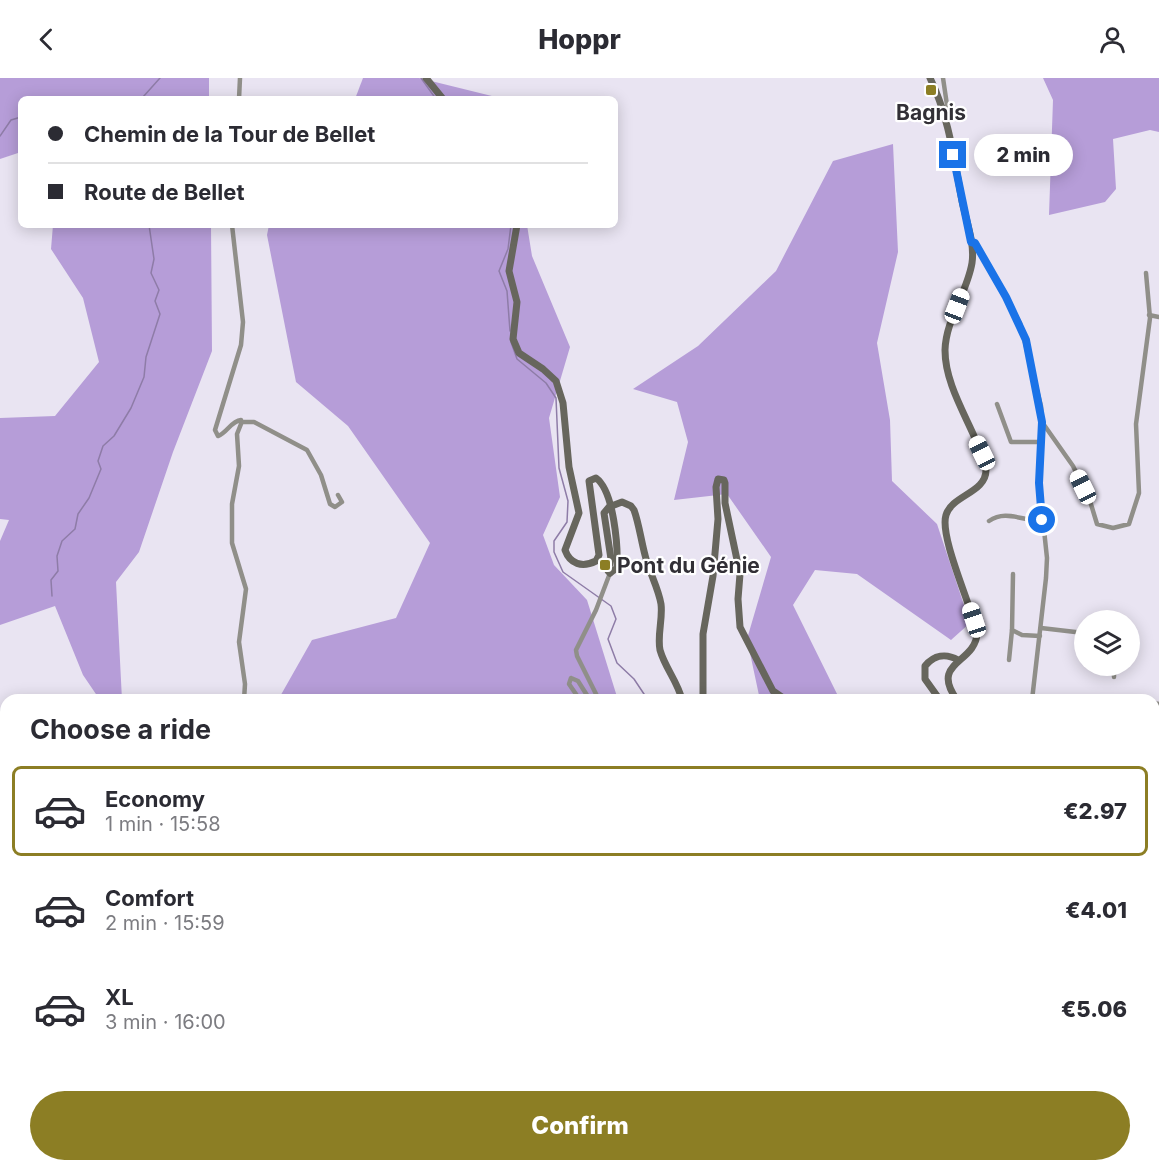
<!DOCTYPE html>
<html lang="en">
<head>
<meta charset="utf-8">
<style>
  body { margin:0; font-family:Inter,sans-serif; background:#f7f7f7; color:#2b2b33; height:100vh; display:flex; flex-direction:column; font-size:22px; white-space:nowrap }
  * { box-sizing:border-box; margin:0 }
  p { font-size:20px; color:#7c7c81 }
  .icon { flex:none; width:33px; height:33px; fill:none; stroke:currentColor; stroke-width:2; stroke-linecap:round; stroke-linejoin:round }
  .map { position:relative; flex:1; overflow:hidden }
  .side { position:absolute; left:0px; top:616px; width:1160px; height:478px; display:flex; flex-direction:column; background:#fff; border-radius:18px 18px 0 0; box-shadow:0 3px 15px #0003 }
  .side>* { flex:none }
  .guide { position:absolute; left:18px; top:18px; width:600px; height:132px; border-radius:9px; box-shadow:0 3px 15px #0003; display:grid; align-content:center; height:132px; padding:0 30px; background:#fff }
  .controls { position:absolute; left:1074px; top:532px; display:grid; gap:12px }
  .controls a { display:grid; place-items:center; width:66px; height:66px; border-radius:50%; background:#fff; box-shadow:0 3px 15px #0003; font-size:30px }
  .end { position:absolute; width:27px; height:27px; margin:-14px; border:8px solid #1a73e8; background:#fff; box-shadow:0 0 0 3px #fff }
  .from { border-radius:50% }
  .bubble { position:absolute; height:42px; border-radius:21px; background:#fff; box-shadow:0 3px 15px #0003; font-size:20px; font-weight:800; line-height:42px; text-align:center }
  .car { position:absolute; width:18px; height:36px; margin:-18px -9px; border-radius:8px; box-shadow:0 0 4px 2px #0007; background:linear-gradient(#fff 24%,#345 0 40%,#fff 0 76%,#345 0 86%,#fff 0) }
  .guide b { display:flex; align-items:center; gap:21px; height:57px; font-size:22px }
  .guide b+b { border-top:2px solid #e1e1e2 }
  .guide i { width:15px; height:15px; background:#2b2b33 }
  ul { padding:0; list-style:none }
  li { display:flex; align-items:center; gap:18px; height:90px; margin:0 12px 9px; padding:0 18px; border:3px solid transparent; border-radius:9px }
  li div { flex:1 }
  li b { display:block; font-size:22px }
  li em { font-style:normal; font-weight:800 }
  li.on { border-color:#8c7e24 }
  li>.icon { width:54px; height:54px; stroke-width:1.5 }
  h2 { padding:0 30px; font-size:27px; line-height:72px }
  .cta { display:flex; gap:12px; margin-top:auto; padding:12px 30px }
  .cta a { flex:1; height:69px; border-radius:36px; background:#8c7e24; color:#fff; font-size:24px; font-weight:800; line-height:69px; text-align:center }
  header { display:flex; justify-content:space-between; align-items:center; height:78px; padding:0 30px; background:#fff; font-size:27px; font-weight:800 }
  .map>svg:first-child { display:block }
  .forest { fill:#b69dd8 }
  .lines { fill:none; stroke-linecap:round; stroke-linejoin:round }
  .stream { stroke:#8e7ca7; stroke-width:1.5 }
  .street { stroke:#908f89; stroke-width:4.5 }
  .secondary { stroke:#67665d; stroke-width:7 }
  .route { stroke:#1a73e8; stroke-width:8 }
  .poi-dot { fill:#8c7e24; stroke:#fff; stroke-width:2 }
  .labels { text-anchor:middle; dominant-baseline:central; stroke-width:4.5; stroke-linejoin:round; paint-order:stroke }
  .poi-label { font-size:21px; font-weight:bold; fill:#323036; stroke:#fff }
</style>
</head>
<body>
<header><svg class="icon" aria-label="back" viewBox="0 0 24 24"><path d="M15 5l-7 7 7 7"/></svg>Hoppr<svg class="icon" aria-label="person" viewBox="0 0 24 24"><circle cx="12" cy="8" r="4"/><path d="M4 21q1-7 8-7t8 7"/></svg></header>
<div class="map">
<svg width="1159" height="1094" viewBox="0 0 1159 1094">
  <rect width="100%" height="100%" fill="#e9e4f2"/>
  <g class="forest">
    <polygon points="0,0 209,0 209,21 21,21 21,74 0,81"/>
    <polygon points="363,0 419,0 504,21 355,21"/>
    <polygon points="1043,0 1159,0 1159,54 1150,52 1113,61 1116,111 1105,124 1049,137 1053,22"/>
    <polygon points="893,66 898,174 877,265 890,342 892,403 937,446 970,545 951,562 857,496 815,492 793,527 840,622 760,622 747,561 771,479 727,416 674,422 688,364 677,324 633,311 698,268 776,193 833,83"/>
    <polygon points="53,147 211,147 212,273 173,374 139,474 116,504 122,622 100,622 83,597 55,528 0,547 0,463 9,442 0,441 0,340 55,338 99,284 83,220 51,171"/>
    <polygon points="269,147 527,147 532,178 570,269 549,340 560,419 543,457 554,487 587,522 618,622 278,622 312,562 396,540 430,465 348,348 296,304 267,157"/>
    <polygon points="6,763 6,1089 168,1089 168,1094 0,1094 0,766"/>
    <polygon points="1154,934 1159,941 1159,1033 1154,1036"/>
    <polygon points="304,1089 619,1089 630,1094 305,1094"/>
    <polygon points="675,1089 743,1089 743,1094 673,1094"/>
    <polygon points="848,1089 965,1089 966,1094 849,1094"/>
  </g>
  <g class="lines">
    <g class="stream">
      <polyline points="421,0 436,21"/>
      <polyline points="125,21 143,19"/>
      <polyline points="144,21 143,19 160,0"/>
      <polyline points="0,58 11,42 21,39"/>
      <polyline points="510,253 507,213 499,193 508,171 511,147"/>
      <polyline points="511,264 517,281 546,305 556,320 559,390 568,423 567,444 554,463 554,474 563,494 611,528 616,541 608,561 617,585 634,601 648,622"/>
      <polyline points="52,518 51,502 58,493 57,478 62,463 75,451 78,436 89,420 101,391 98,383 103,368 114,358 131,330 144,299 146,279 160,236 155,223 159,212 151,195 154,181 149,147"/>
      <polyline points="0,1061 6,1060"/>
      <polyline points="612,1094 613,1089"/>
    </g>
    <g class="street">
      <polyline points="943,0 947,27 944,32"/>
      <polyline points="239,21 240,0"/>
      <path d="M232,147L243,244L241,267L215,352L218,358C227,355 231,343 241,342V346L237,356L239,388L232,426V465L246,511L239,564L245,606L244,622"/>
      <polyline points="971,164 975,165 1020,245 1041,328 1042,344 1039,405 1047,480 1046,500 1032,622"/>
      <polyline points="1149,237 1159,239"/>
      <polyline points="997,326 1011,364 1041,364"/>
      <polyline points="241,344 254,344 307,372 321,397 330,426 335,429 342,424 338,417"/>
      <polyline points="1042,344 1073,388 1090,423 1097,446 1113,450 1129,446 1139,415 1136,346 1150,240 1146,195"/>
      <path d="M989,443C1007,431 1023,444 1042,442"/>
      <polyline points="1013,496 1012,552 1022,557 1040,558"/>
      <polyline points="1041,550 1084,555"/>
      <polyline points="1009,582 1012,552"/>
      <polyline points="1114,599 1114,588"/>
      <polyline points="1032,621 1120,622"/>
      <polyline points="533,622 538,622"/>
      <polyline points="580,622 569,606 571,600 578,603 590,622"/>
      <polyline points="599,622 577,578 576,572 596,532 610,495"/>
      <polyline points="1154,625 1159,626"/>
      <polyline points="1154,760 1159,765"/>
      <polyline points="0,793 6,792"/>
      <polyline points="0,887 6,888"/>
      <polyline points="791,1089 792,1094"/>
    </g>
    <g class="secondary">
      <polyline points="426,0 443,21"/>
      <path d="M930,0C949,39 954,81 962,123C966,142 975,165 972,185C967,215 946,241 945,272C945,302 962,331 974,358C979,368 986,380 986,392C986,415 952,417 946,437C939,459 972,529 977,555C976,586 929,583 957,622"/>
      <path d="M517,147L509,193L517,224L513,261L519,275L543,291L556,303L563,325L569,389L579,435L565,472C570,486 582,490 596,483L599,477L589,403L596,400C614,413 618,468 617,490L610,495"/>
      <path d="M610,495L608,493L611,481L604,435L609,429L622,424L631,428L634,432C639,446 641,462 645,477C649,494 658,509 661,526C663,541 657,557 660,572C665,590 678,604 682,622"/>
      <polyline points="703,622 703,556 713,498 718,441 716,409 718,401 724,402 725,405 725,425 740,496 738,521 740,549 773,613 786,622"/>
      <path d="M940,622L925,601V588C934,577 946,575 958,582"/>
      <polyline points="1154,783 1159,786"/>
    </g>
  </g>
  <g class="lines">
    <polyline class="route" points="953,77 971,164 975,165 1006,219 1026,262 1042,344 1039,405 1042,442"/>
  </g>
  <g class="poi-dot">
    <rect x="925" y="6" width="12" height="12" rx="3"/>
    <rect x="599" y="481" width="12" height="12" rx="3"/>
  </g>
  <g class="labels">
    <g class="poi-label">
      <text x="931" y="34">Bagnis</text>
      <text x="617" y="487" text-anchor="start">Pont du Génie</text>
    </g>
  </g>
</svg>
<div class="controls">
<a><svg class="icon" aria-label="layers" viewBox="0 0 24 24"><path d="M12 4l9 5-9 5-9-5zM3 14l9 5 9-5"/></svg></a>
</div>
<i class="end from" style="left:1042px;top:442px"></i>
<i class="end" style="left:953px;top:77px"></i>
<div class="bubble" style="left:974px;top:56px;width:99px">2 min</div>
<i class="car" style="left:957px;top:228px;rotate:21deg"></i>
<i class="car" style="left:982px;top:375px;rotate:334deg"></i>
<i class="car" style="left:1083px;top:409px;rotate:334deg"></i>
<i class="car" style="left:974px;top:542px;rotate:342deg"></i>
<div class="guide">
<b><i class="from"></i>Chemin de la Tour de Bellet</b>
<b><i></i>Route de Bellet</b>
</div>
<section class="side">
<h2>Choose a ride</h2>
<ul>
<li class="on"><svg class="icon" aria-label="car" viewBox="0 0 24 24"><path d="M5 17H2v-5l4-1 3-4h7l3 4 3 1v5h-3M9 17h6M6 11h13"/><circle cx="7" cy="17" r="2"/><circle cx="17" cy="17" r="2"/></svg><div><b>Economy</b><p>1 min · 15:58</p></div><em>€2.97</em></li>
<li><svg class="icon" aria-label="car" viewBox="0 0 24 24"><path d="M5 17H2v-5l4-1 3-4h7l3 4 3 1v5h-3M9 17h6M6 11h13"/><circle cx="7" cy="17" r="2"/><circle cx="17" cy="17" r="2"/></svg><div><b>Comfort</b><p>2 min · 15:59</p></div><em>€4.01</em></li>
<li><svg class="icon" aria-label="car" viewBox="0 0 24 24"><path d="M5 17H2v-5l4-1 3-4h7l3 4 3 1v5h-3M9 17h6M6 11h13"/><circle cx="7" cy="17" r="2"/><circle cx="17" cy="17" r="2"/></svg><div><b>XL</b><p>3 min · 16:00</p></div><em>€5.06</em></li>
</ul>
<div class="cta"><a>Confirm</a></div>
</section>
</div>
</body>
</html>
